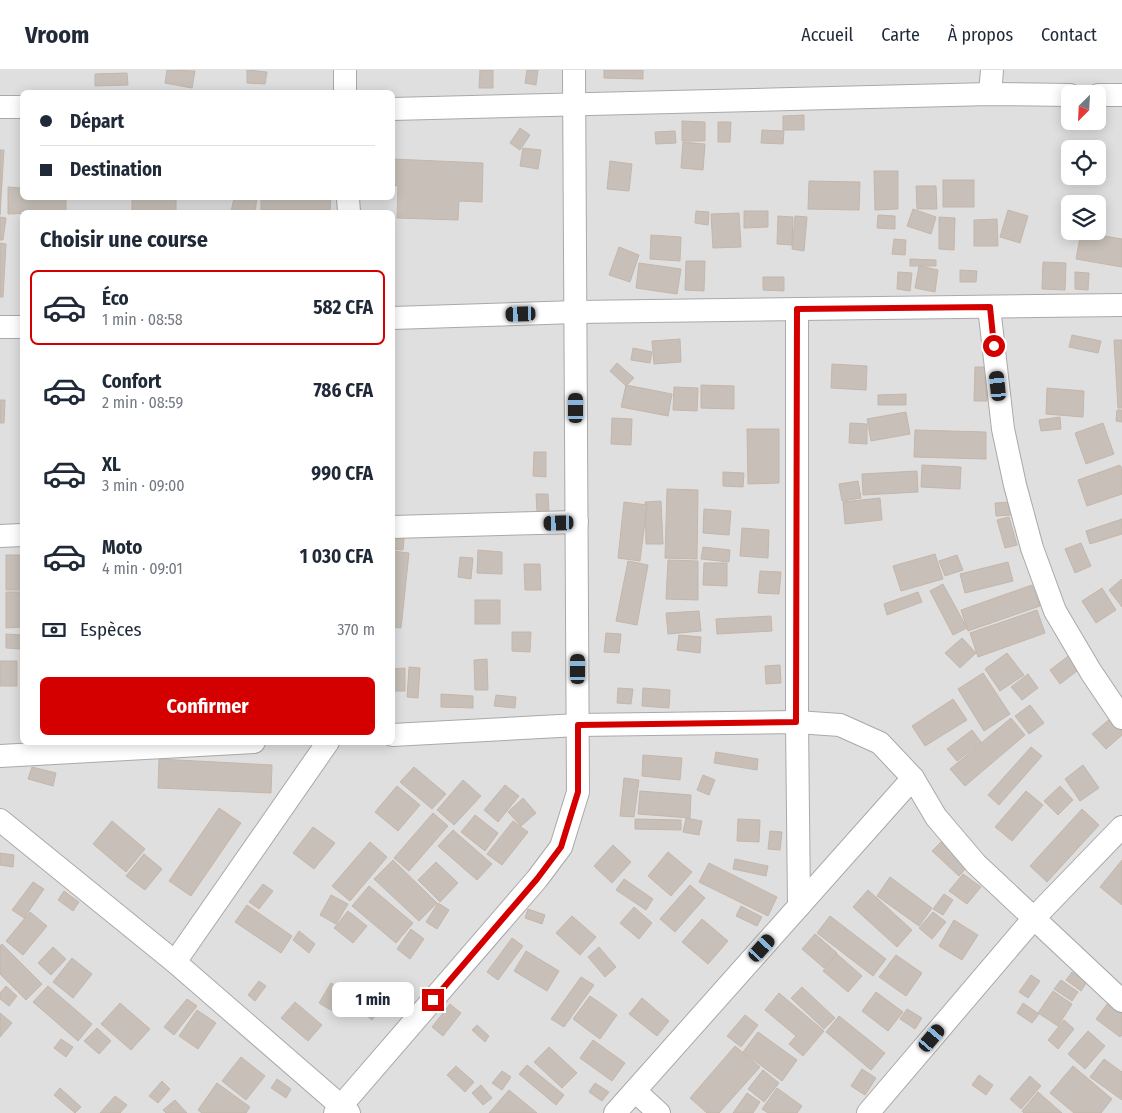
<!DOCTYPE html>
<html lang="fr">
<head>
<meta charset="utf-8">
<style>
  body { margin:0; font-family:"Fira Sans Condensed",sans-serif; background:#f2f2f3; color:#1f2937; height:100vh; display:flex; flex-direction:column; font-size:19px; white-space:nowrap }
  * { box-sizing:border-box; margin:0 }
  p { font-size:16px; color:#747a83 }
  .icon { flex:none; width:28px; height:28px; fill:none; stroke:currentColor; stroke-width:2; stroke-linecap:round; stroke-linejoin:round }
  .map { position:relative; flex:1; overflow:hidden }
  .side { position:absolute; left:20px; top:140px; width:375px; height:535px; display:flex; flex-direction:column; background:#fff; border-radius:8px; box-shadow:0 2px 12px #0003 }
  .side>* { flex:none }
  .top-card { position:absolute; left:20px; top:20px; width:375px; height:110px; border-radius:8px; box-shadow:0 2px 12px #0003; display:grid; align-content:center; height:110px; padding:0 20px; background:#fff }
  .needle { width:32px; rotate:204deg }
  .buttons { position:absolute; left:1061px; top:15px; display:grid; gap:10px }
  .buttons a { display:grid; place-items:center; width:45px; height:45px; border-radius:8px; background:#fff; box-shadow:0 2px 12px #0003; font-size:25px }
  .end { position:absolute; width:22px; height:22px; margin:-11px; border:6px solid #d40000; background:#fff; box-shadow:0 0 0 2px #fff }
  .from { border-radius:50% }
  .bubble { position:absolute; height:35px; border-radius:8px; background:#fff; box-shadow:0 2px 12px #0003; font-size:16px; font-weight:700; line-height:35px; text-align:center }
  .car { position:absolute; width:15px; height:30px; margin:-15px -8px; border-radius:6px; box-shadow:0 0 4px 1px #0007; background:linear-gradient(#222 24%,#8ab4d8 0 40%,#222 0 76%,#8ab4d8 0 86%,#222 0) }
  .top-card b { display:flex; align-items:center; gap:18px; height:48px; font-size:19px }
  .top-card b+b { border-top:1px solid #e0e1e3 }
  .top-card i { width:12px; height:12px; background:#1f2937 }
  ul { padding:0; list-style:none }
  li { display:flex; align-items:center; gap:15px; height:75px; margin:0 10px 8px; padding:0 10px; border:2px solid transparent; border-radius:8px }
  li div { flex:1 }
  li b { display:block; font-size:19px }
  li em { font-style:normal; font-weight:700 }
  li.active { border-color:#d40000 }
  li>.icon { width:45px; height:45px; stroke-width:1.5 }
  h2 { padding:0 20px; font-size:22px; line-height:60px }
  .pay { display:flex; align-items:center; gap:12px; height:55px; padding:0 20px; font-size:19px }
  .pay p { margin-inline-start:auto }
  .action { display:flex; gap:10px; margin-top:auto; padding:10px 20px }
  .action a { flex:1; height:58px; border-radius:8px; background:#d40000; color:#fff; font-size:20px; font-weight:700; line-height:58px; text-align:center }
  header { display:flex; align-items:center; gap:30px; box-sizing:border-box; height:70px; padding:0 25px; background:#fff; border-bottom:1px solid #e0e1e3 }
  header strong { font-size:24px }
  nav { display:flex; gap:28px; margin-inline-start:auto; font-size:18px }
  .map>svg:first-child { display:block }
  .residential { fill:#e0dfdf; fill-rule:evenodd }
  .building { fill:#c7bfb8; stroke:#c4b6ab }
  .lines { fill:none; stroke-linecap:round; stroke-linejoin:round }
  .minor-casing { stroke:#a9a9a9; stroke-width:24 }
  .minor { stroke:#fff; stroke-width:22 }
  .route { stroke:#d40000; stroke-width:6 }
</style>
</head>
<body>
<header>
<strong>Vroom</strong>
<nav><a>Accueil</a><a>Carte</a><a>À propos</a><a>Contact</a></nav>
</header>
<div class="map">
<svg width="1122" height="1043" viewBox="0 0 1122 1043">
  <rect width="100%" height="100%" fill="#f2efe9"/>
  <path class="residential" d="M0,0H1122V1043H0ZM22,22H392V128H22ZM1070,24H1098V51H1070ZM1070,79H1098V106H1070ZM1070,134H1098V161H1070ZM22,142H392V672H22Z"/>
  <g class="building">
    <polygon points="167,0 195,1 192,18 165,13"/>
    <polygon points="247,0 267,2 265,14 247,13"/>
    <polygon points="480,0 493,0 493,18 479,18"/>
    <polygon points="527,0 538,0 536,15 525,13"/>
    <polygon points="604,0 643,0 643,9 604,8"/>
    <polygon points="127,3 128,15 95,16 95,4"/>
    <polygon points="804,45 804,60 783,60 783,46"/>
    <polygon points="682,51 705,52 705,71 682,71"/>
    <polygon points="718,52 731,52 730,72 718,72"/>
    <polygon points="520,58 530,65 520,80 510,73"/>
    <polygon points="762,60 784,61 783,74 761,73"/>
    <polygon points="675,61 676,73 656,74 655,62"/>
    <polygon points="683,72 705,74 703,100 681,98"/>
    <polygon points="523,78 541,80 538,99 520,96"/>
    <polygon points="0,80 4,80 0,145"/>
    <polygon points="392,89 483,93 482,132 459,131 458,150 397,148 398,116 392,115"/>
    <polygon points="610,91 632,94 629,121 607,119"/>
    <polygon points="874,101 898,101 898,139 875,140"/>
    <rect x="943" y="110" width="31" height="27"/>
    <polygon points="809,111 860,112 859,140 808,139"/>
    <polygon points="916,116 936,116 937,139 917,139"/>
    <polygon points="8,117 22,118 22,128 66,128 66,142 8,144"/>
    <rect x="132" y="128" width="44" height="14"/>
    <polygon points="234,128 257,128 255,142 231,142"/>
    <polygon points="261,128 331,128 330,140 261,140"/>
    <polygon points="913,139 936,147 931,164 907,156"/>
    <polygon points="1008,140 1028,146 1020,173 1000,167"/>
    <polygon points="696,141 709,142 708,155 695,153"/>
    <polygon points="744,141 768,141 768,157 744,158"/>
    <polygon points="739,143 741,177 713,178 711,144"/>
    <polygon points="878,145 895,146 895,159 877,158"/>
    <polygon points="778,146 793,147 792,175 777,174"/>
    <polygon points="795,146 807,147 804,181 792,179"/>
    <polygon points="0,147 6,148 3,170 0,170"/>
    <polygon points="939,147 955,148 954,180 939,179"/>
    <polygon points="997,149 998,176 974,176 974,150"/>
    <polygon points="1081,162 1122,169 1122,197 1076,189"/>
    <polygon points="651,165 681,167 680,191 650,189"/>
    <polygon points="894,169 906,170 905,185 892,184"/>
    <polygon points="0,173 6,174 3,227 0,227"/>
    <polygon points="619,177 639,185 630,212 609,205"/>
    <polygon points="910,189 936,190 936,196 910,196"/>
    <polygon points="686,191 705,191 704,221 685,220"/>
    <polygon points="1043,192 1066,193 1065,220 1042,219"/>
    <polygon points="639,193 681,199 677,224 636,218"/>
    <polygon points="919,196 938,200 935,222 915,218"/>
    <polygon points="960,200 977,201 976,212 960,212"/>
    <polygon points="898,202 912,203 910,221 897,219"/>
    <polygon points="1075,202 1089,203 1088,220 1075,219"/>
    <polygon points="763,207 784,207 784,221 763,220"/>
    <polygon points="1072,265 1101,271 1098,283 1069,277"/>
    <polygon points="680,269 681,292 654,294 652,271"/>
    <polygon points="1114,270 1122,270 1122,338 1118,338"/>
    <polygon points="633,278 652,282 650,293 631,290"/>
    <polygon points="617,293 634,308 626,316 610,301"/>
    <polygon points="832,294 867,296 866,320 831,318"/>
    <polygon points="975,297 988,297 987,331 974,331"/>
    <polygon points="626,315 672,324 668,346 621,337"/>
    <polygon points="701,315 734,316 734,339 701,338"/>
    <polygon points="674,317 698,318 697,341 673,340"/>
    <polygon points="1047,318 1084,321 1083,347 1046,344"/>
    <polygon points="906,324 906,335 878,335 878,325"/>
    <polygon points="0,330 5,330 4,353 0,353"/>
    <polygon points="1117,340 1122,340 1122,352 1116,351"/>
    <polygon points="906,342 910,364 871,371 867,349"/>
    <polygon points="1060,347 1061,359 1041,361 1039,350"/>
    <polygon points="612,348 632,349 631,375 611,374"/>
    <polygon points="850,353 867,354 867,374 849,373"/>
    <polygon points="1103,353 1114,384 1086,394 1075,363"/>
    <polygon points="747,359 779,359 779,413 748,414"/>
    <polygon points="915,360 986,362 986,389 914,387"/>
    <polygon points="534,382 546,382 546,407 533,406"/>
    <polygon points="922,395 961,397 960,419 921,417"/>
    <polygon points="1120,395 1122,399 1122,424 1087,436 1078,410"/>
    <polygon points="917,401 918,422 863,425 862,404"/>
    <polygon points="723,402 744,403 743,417 723,416"/>
    <polygon points="858,411 861,428 842,431 839,414"/>
    <polygon points="667,419 698,420 697,489 665,488"/>
    <polygon points="536,424 548,424 549,442 537,442"/>
    <polygon points="880,428 882,450 845,454 843,432"/>
    <polygon points="661,431 663,474 646,474 645,432"/>
    <polygon points="624,432 647,435 640,491 618,488"/>
    <polygon points="1011,432 1012,445 996,446 995,433"/>
    <polygon points="704,439 731,441 729,465 703,463"/>
    <polygon points="1009,447 1017,475 1005,478 997,450"/>
    <polygon points="1122,449 1122,464 1090,474 1086,461"/>
    <polygon points="742,458 769,460 768,488 740,486"/>
    <polygon points="392,467 404,469 403,480 392,479"/>
    <polygon points="1081,473 1091,496 1075,503 1065,479"/>
    <polygon points="703,477 730,480 729,492 701,489"/>
    <polygon points="478,480 502,482 502,504 477,503"/>
    <polygon points="392,481 409,483 401,558 392,557"/>
    <polygon points="935,484 943,509 901,521 893,496"/>
    <rect x="6" y="485" width="16" height="35"/>
    <polygon points="957,485 963,500 945,506 939,491"/>
    <polygon points="460,487 473,488 471,509 458,507"/>
    <polygon points="668,490 698,491 698,530 666,529"/>
    <polygon points="628,491 648,495 637,555 616,551"/>
    <polygon points="1008,492 1013,511 965,523 960,504"/>
    <polygon points="704,493 727,493 727,516 703,515"/>
    <polygon points="524,494 540,494 541,520 525,520"/>
    <polygon points="760,501 781,502 779,524 758,523"/>
    <polygon points="1122,509 1122,537 1109,520"/>
    <polygon points="943,514 967,558 953,565 930,521"/>
    <polygon points="1032,515 1040,536 968,561 961,540"/>
    <polygon points="1102,518 1116,540 1096,553 1082,531"/>
    <polygon points="6,522 22,522 22,557 6,558"/>
    <polygon points="918,522 922,532 887,545 884,534"/>
    <rect x="475" y="530" width="25" height="24"/>
    <polygon points="1037,540 1045,563 978,587 970,563"/>
    <polygon points="699,541 701,561 668,564 666,543"/>
    <polygon points="771,546 772,561 717,564 716,549"/>
    <polygon points="512,562 531,562 530,582 512,581"/>
    <polygon points="606,563 621,564 619,583 604,582"/>
    <polygon points="6,564 22,565 22,579 6,578"/>
    <polygon points="679,565 701,567 700,583 677,580"/>
    <polygon points="962,568 976,583 960,598 945,583"/>
    <polygon points="1007,583 1024,605 1000,621 985,599"/>
    <polygon points="1071,584 1081,598 1060,614 1050,600"/>
    <polygon points="487,589 488,620 475,620 474,590"/>
    <rect x="0" y="591" width="17" height="25"/>
    <polygon points="780,595 781,613 766,614 765,596"/>
    <polygon points="409,597 420,598 418,628 407,627"/>
    <polygon points="405,598 405,621 392,621 392,599"/>
    <polygon points="983,603 1010,644 984,661 958,619"/>
    <polygon points="1028,604 1038,618 1022,630 1011,617"/>
    <polygon points="618,618 633,619 631,634 617,633"/>
    <polygon points="643,618 670,620 669,638 642,636"/>
    <polygon points="441,624 473,626 473,638 441,637"/>
    <polygon points="496,625 516,627 515,638 494,636"/>
    <polygon points="953,629 967,650 925,676 912,656"/>
    <polygon points="1030,635 1044,653 1029,664 1015,646"/>
    <polygon points="1011,648 1025,665 965,716 950,699"/>
    <polygon points="1111,648 1122,661 1122,665 1106,679 1092,664"/>
    <polygon points="972,660 981,672 957,691 947,679"/>
    <polygon points="1031,677 1042,686 999,735 988,725"/>
    <polygon points="716,682 758,689 757,700 714,693"/>
    <polygon points="643,685 682,688 680,710 642,706"/>
    <polygon points="159,689 272,695 271,723 158,718"/>
    <polygon points="1083,695 1099,718 1080,731 1065,709"/>
    <polygon points="32,697 56,703 53,716 28,709"/>
    <polygon points="414,697 446,724 432,739 400,712"/>
    <polygon points="703,705 715,710 709,725 697,720"/>
    <polygon points="624,708 639,710 634,747 620,746"/>
    <polygon points="463,710 481,726 454,755 437,740"/>
    <polygon points="505,715 519,726 498,752 484,740"/>
    <polygon points="397,716 420,735 398,761 375,742"/>
    <polygon points="1060,716 1073,730 1058,745 1044,731"/>
    <polygon points="640,721 691,725 690,748 638,744"/>
    <polygon points="1026,721 1043,735 1012,771 995,757"/>
    <polygon points="523,728 536,743 521,756 508,742"/>
    <polygon points="219,738 241,753 191,826 169,811"/>
    <polygon points="1082,739 1099,755 1047,812 1030,796"/>
    <polygon points="433,743 448,756 409,801 394,788"/>
    <polygon points="475,745 498,763 485,781 461,762"/>
    <polygon points="686,748 702,751 699,765 683,762"/>
    <polygon points="635,749 681,750 681,760 635,759"/>
    <polygon points="738,749 760,750 759,772 737,771"/>
    <polygon points="112,751 145,779 126,802 93,774"/>
    <polygon points="513,751 528,762 502,795 487,784"/>
    <polygon points="313,757 335,773 314,799 293,783"/>
    <polygon points="453,760 492,794 477,810 438,776"/>
    <polygon points="770,761 782,762 780,780 768,779"/>
    <polygon points="370,772 387,787 350,831 332,816"/>
    <polygon points="941,772 968,796 959,806 932,781"/>
    <polygon points="613,775 631,792 612,813 594,796"/>
    <polygon points="668,782 692,802 671,826 648,806"/>
    <polygon points="0,783 14,785 13,797 0,795"/>
    <polygon points="144,784 162,799 145,820 126,806"/>
    <polygon points="735,789 768,796 766,806 733,799"/>
    <polygon points="393,790 437,833 419,851 374,809"/>
    <polygon points="1122,790 1122,835 1100,817"/>
    <polygon points="436,792 458,813 440,832 418,810"/>
    <polygon points="709,793 777,827 768,846 699,812"/>
    <polygon points="963,804 981,817 967,834 949,821"/>
    <polygon points="890,807 932,838 919,856 877,826"/>
    <polygon points="624,809 653,829 646,840 616,820"/>
    <polygon points="33,812 44,819 24,848 12,840"/>
    <polygon points="263,814 273,821 259,839 249,832"/>
    <polygon points="690,815 705,828 675,862 660,849"/>
    <polygon points="369,816 413,853 396,873 352,836"/>
    <polygon points="868,820 912,860 897,877 853,837"/>
    <polygon points="64,821 79,832 73,841 58,830"/>
    <polygon points="944,824 953,830 943,845 933,839"/>
    <polygon points="331,825 348,834 336,854 320,845"/>
    <polygon points="438,833 449,840 437,859 426,852"/>
    <polygon points="247,835 292,866 281,883 235,852"/>
    <polygon points="741,836 762,847 757,856 736,846"/>
    <polygon points="634,837 652,853 639,869 620,853"/>
    <polygon points="528,839 545,845 542,854 525,848"/>
    <polygon points="348,841 367,856 353,873 334,858"/>
    <polygon points="30,842 47,856 23,885 6,871"/>
    <polygon points="933,842 946,852 932,869 919,858"/>
    <polygon points="572,846 596,867 580,885 556,863"/>
    <polygon points="830,846 886,889 873,906 817,863"/>
    <polygon points="702,849 728,871 708,894 682,872"/>
    <polygon points="954,850 978,865 962,890 939,876"/>
    <polygon points="411,859 424,869 410,889 397,879"/>
    <polygon points="299,861 315,874 309,883 293,870"/>
    <polygon points="815,864 837,883 824,898 802,879"/>
    <polygon points="512,868 523,876 498,910 487,902"/>
    <polygon points="2,874 42,914 26,930 0,904 0,876"/>
    <polygon points="53,877 66,889 51,905 38,893"/>
    <polygon points="599,877 616,897 605,907 588,887"/>
    <polygon points="526,881 559,901 547,921 514,901"/>
    <polygon points="837,884 862,906 848,922 823,901"/>
    <polygon points="896,885 922,903 906,926 879,907"/>
    <polygon points="72,888 92,904 73,928 53,912"/>
    <polygon points="1072,902 1087,912 1081,921 1066,910"/>
    <polygon points="1031,905 1040,911 1028,928 1019,922"/>
    <polygon points="581,907 594,915 564,957 551,949"/>
    <polygon points="1061,910 1078,922 1072,931 1054,919"/>
    <polygon points="259,911 266,916 255,931 248,925"/>
    <polygon points="331,913 353,926 341,946 319,933"/>
    <polygon points="6,916 17,926 9,936 0,929 0,923"/>
    <polygon points="48,916 92,954 78,971 33,932"/>
    <polygon points="802,917 835,948 824,959 791,928"/>
    <polygon points="380,919 391,927 372,950 362,942"/>
    <polygon points="1053,921 1072,934 1058,956 1038,943"/>
    <polygon points="876,922 903,942 888,961 862,941"/>
    <polygon points="779,923 824,961 803,986 789,974 796,966 765,940"/>
    <polygon points="590,926 617,945 600,969 573,949"/>
    <polygon points="642,928 669,951 657,966 629,944"/>
    <polygon points="187,929 197,936 174,965 164,957"/>
    <polygon points="295,932 322,955 308,971 281,948"/>
    <polygon points="120,933 150,959 131,980 101,954"/>
    <polygon points="1023,933 1039,944 1032,953 1017,943"/>
    <polygon points="1108,933 1122,944 1122,965 1120,967 1096,949"/>
    <polygon points="450,934 461,943 443,966 432,957"/>
    <polygon points="907,939 922,948 915,959 900,949"/>
    <polygon points="197,940 216,953 198,979 179,966"/>
    <polygon points="0,943 12,953 0,967"/>
    <polygon points="745,945 758,955 741,977 727,966"/>
    <polygon points="839,946 885,983 871,1000 826,962"/>
    <polygon points="1064,950 1074,959 1058,979 1048,970"/>
    <polygon points="477,955 489,966 485,972 472,960"/>
    <polygon points="97,958 111,971 99,984 84,971"/>
    <polygon points="1088,961 1105,976 1085,999 1068,984"/>
    <polygon points="758,962 797,990 782,1011 743,982"/>
    <polygon points="61,969 73,977 66,987 54,978"/>
    <polygon points="593,970 625,993 612,1011 580,988"/>
    <polygon points="735,976 760,997 719,1043 707,1043 690,1028"/>
    <polygon points="549,977 577,1003 562,1018 534,992"/>
    <polygon points="241,987 265,1006 246,1030 222,1011"/>
    <polygon points="1104,989 1122,1002 1122,1030 1090,1007"/>
    <polygon points="527,995 564,1025 556,1035 519,1004"/>
    <polygon points="456,996 474,1012 465,1022 447,1005"/>
    <polygon points="1073,996 1112,1029 1101,1043 1074,1043 1050,1023"/>
    <polygon points="862,999 876,1008 865,1025 851,1016"/>
    <polygon points="763,1000 779,1013 764,1032 748,1019"/>
    <polygon points="502,1001 511,1007 502,1020 492,1013"/>
    <polygon points="979,1005 993,1015 986,1025 972,1015"/>
    <polygon points="1030,1006 1041,1016 1021,1039 1010,1029"/>
    <polygon points="277,1009 291,1019 286,1028 271,1018"/>
    <polygon points="162,1011 170,1019 158,1033 149,1026"/>
    <polygon points="217,1013 250,1037 246,1043 202,1043 198,1040"/>
    <polygon points="595,1013 609,1022 602,1031 589,1022"/>
    <polygon points="481,1015 492,1028 483,1035 472,1023"/>
    <polygon points="60,1018 81,1037 75,1043 54,1025"/>
    <polygon points="777,1018 802,1036 797,1043 768,1043 762,1039"/>
    <polygon points="509,1020 537,1043 489,1043"/>
    <polygon points="1038,1022 1062,1043 1024,1043 1022,1041"/>
    <polygon points="747,1023 760,1032 753,1043 733,1043"/>
    <polygon points="115,1026 127,1035 120,1043 100,1043"/>
    <polygon points="175,1030 187,1043 166,1043 163,1040"/>
  </g>
  <g class="lines">
    <defs>
      <g id="minor">
        <polyline points="345,22 345,0"/>
        <polyline points="990,24 992,0"/>
        <polyline points="1098,25 1122,25"/>
        <polyline points="0,37 22,37"/>
        <polyline points="392,39 990,24 1070,25"/>
        <polyline points="348,128 349,142"/>
        <polyline points="989,237 1003,359 1015,415 1032,478 1055,541 1091,602 1122,648"/>
        <polyline points="797,239 797,652 799,836"/>
        <polyline points="392,248 576,242 1122,235"/>
        <polyline points="0,257 22,257"/>
        <polyline points="392,457 577,452"/>
        <polyline points="0,466 22,465"/>
        <polyline points="392,665 578,655 797,652 840,655 880,673 913,708 936,747 976,794 1122,931"/>
        <polyline points="0,686 254,672"/>
        <polyline points="0,750 175,892 349,1043"/>
        <polyline points="175,892 328,672"/>
        <polyline points="635,1021 659,1043"/>
        <polyline points="335,1043 537,809 561,777 578,722 574,0"/>
        <polyline points="615,1043 913,708"/>
        <polyline points="868,1043 1034,848 1122,757"/>
      </g>
    </defs>
    <use href="#minor" class="minor-casing"/>
    <use href="#minor" class="minor"/>
  </g>
  <g class="lines">
    <polyline class="route" points="433,930 537,809 561,777 578,722 578,655 796,652 797,239 990,237 994,276"/>
  </g>
</svg>
<div class="buttons">
<a><svg class="needle" viewBox="-14 -14 28 28"><path d="M0-13l5 13h-10z" fill="#e53935"/><path d="M0 13l5-13h-10z" fill="#747a83"/></svg></a>
<a><svg class="icon" aria-label="locate" viewBox="0 0 24 24"><circle cx="12" cy="12" r="6"/><path d="M12 2v4M12 18v4M2 12h4M18 12h4"/></svg></a>
<a><svg class="icon" aria-label="layers" viewBox="0 0 24 24"><path d="M12 4l9 5-9 5-9-5zM3 14l9 5 9-5"/></svg></a>
</div>
<i class="end from" style="left:994px;top:276px"></i>
<i class="end" style="left:433px;top:930px"></i>
<div class="bubble" style="left:332px;top:912px;width:82px">1 min</div>
<i class="car" style="left:521px;top:244px;rotate:268deg"></i>
<i class="car" style="left:998px;top:316px;rotate:354deg"></i>
<i class="car" style="left:576px;top:338px;rotate:0deg"></i>
<i class="car" style="left:559px;top:453px;rotate:268deg"></i>
<i class="car" style="left:578px;top:599px;rotate:0deg"></i>
<i class="car" style="left:762px;top:878px;rotate:42deg"></i>
<i class="car" style="left:932px;top:968px;rotate:40deg"></i>
<div class="top-card">
<b><i class="from"></i>Départ</b>
<b><i></i>Destination</b>
</div>
<section class="side">
<h2>Choisir une course</h2>
<ul>
<li class="active"><svg class="icon" aria-label="car" viewBox="0 0 24 24"><path d="M5 17H2v-5l4-1 3-4h7l3 4 3 1v5h-3M9 17h6M6 11h13"/><circle cx="7" cy="17" r="2"/><circle cx="17" cy="17" r="2"/></svg><div><b>Éco</b><p>1 min · 08:58</p></div><em>582 CFA</em></li>
<li><svg class="icon" aria-label="car" viewBox="0 0 24 24"><path d="M5 17H2v-5l4-1 3-4h7l3 4 3 1v5h-3M9 17h6M6 11h13"/><circle cx="7" cy="17" r="2"/><circle cx="17" cy="17" r="2"/></svg><div><b>Confort</b><p>2 min · 08:59</p></div><em>786 CFA</em></li>
<li><svg class="icon" aria-label="car" viewBox="0 0 24 24"><path d="M5 17H2v-5l4-1 3-4h7l3 4 3 1v5h-3M9 17h6M6 11h13"/><circle cx="7" cy="17" r="2"/><circle cx="17" cy="17" r="2"/></svg><div><b>XL</b><p>3 min · 09:00</p></div><em>990 CFA</em></li>
<li><svg class="icon" aria-label="car" viewBox="0 0 24 24"><path d="M5 17H2v-5l4-1 3-4h7l3 4 3 1v5h-3M9 17h6M6 11h13"/><circle cx="7" cy="17" r="2"/><circle cx="17" cy="17" r="2"/></svg><div><b>Moto</b><p>4 min · 09:01</p></div><em>1 030 CFA</em></li>
</ul>
<div class="pay"><svg class="icon" aria-label="cash" viewBox="0 0 24 24"><path d="M3 7h18v10H3z"/><circle cx="12" cy="12" r="2"/></svg>Espèces<p>370 m</p></div>
<div class="action"><a>Confirmer</a></div>
</section>
</div>
</body>
</html>
